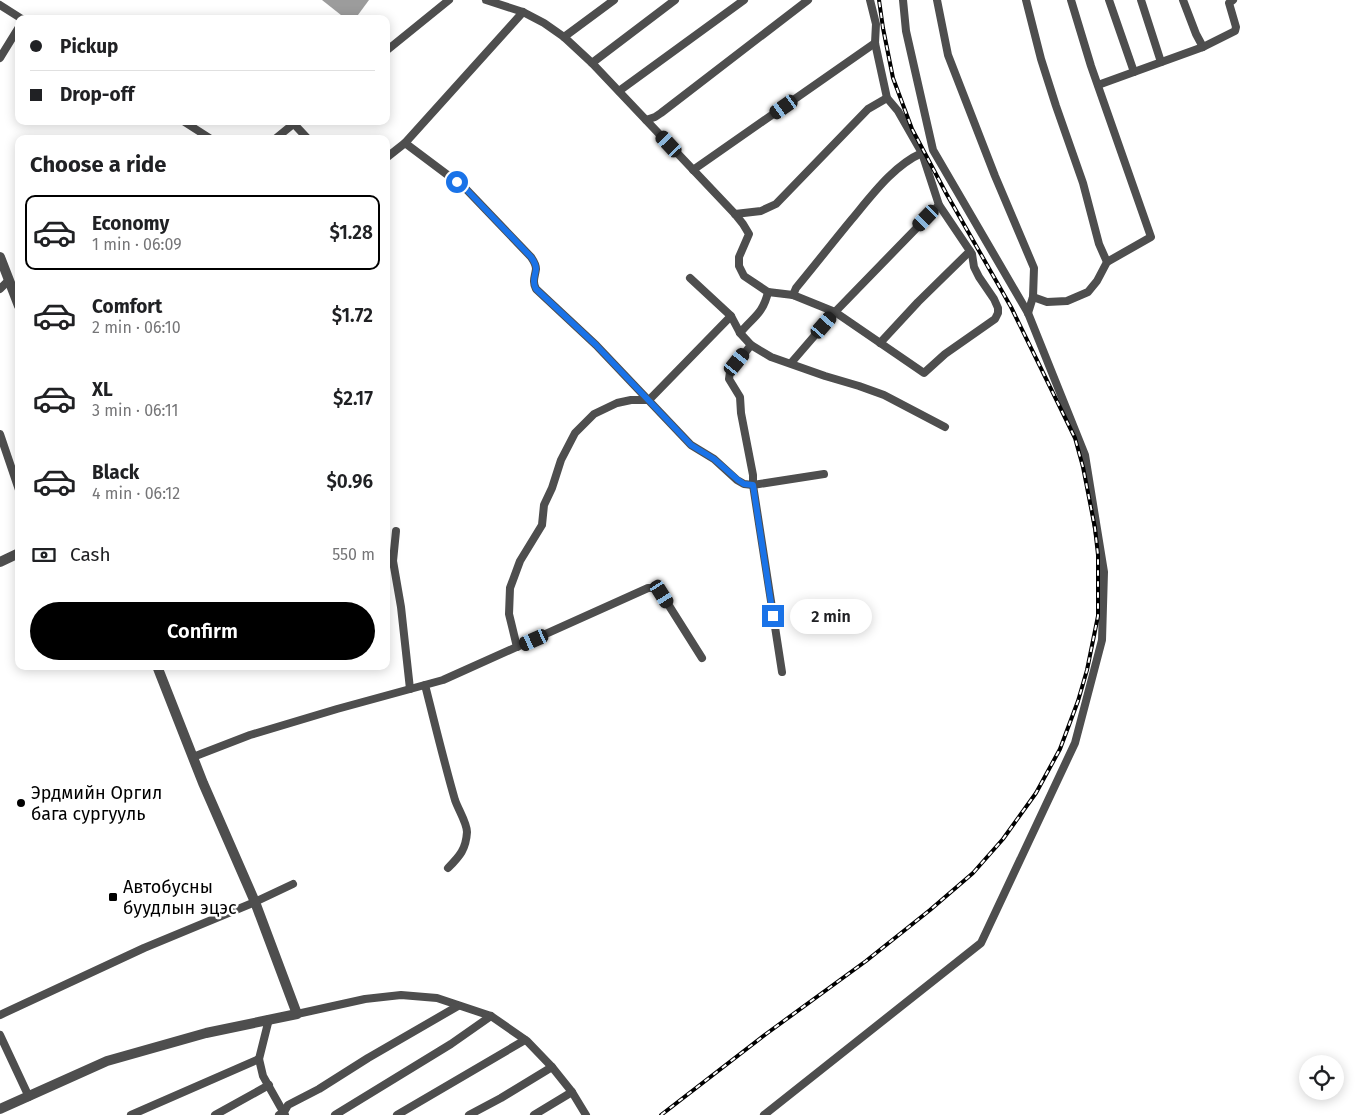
<!DOCTYPE html>
<html lang="en">
<head>
<meta charset="utf-8">
<style>
  body { margin:0; font-family:"Fira Sans",sans-serif; background:#f6f6f6; color:#202124; height:100vh; display:flex; flex-direction:column; font-size:19px; white-space:nowrap }
  * { box-sizing:border-box; margin:0 }
  p { font-size:16px; color:#757577 }
  .icon { flex:none; width:28px; height:28px; fill:none; stroke:currentColor; stroke-width:2; stroke-linecap:round; stroke-linejoin:round }
  .map { position:relative; flex:1; overflow:hidden }
  .drawer { position:absolute; left:15px; top:135px; width:375px; height:535px; display:flex; flex-direction:column; background:#fff; border-radius:10px; box-shadow:0 2px 12px #0003 }
  .drawer>* { flex:none }
  .hud { position:absolute; left:15px; top:15px; width:375px; height:110px; border-radius:10px; box-shadow:0 2px 12px #0003; display:grid; align-content:center; height:110px; padding:0 15px; background:#fff }
  .controls { position:absolute; left:1299px; top:1055px; display:grid; gap:10px }
  .controls a { display:grid; place-items:center; width:45px; height:45px; border-radius:50%; background:#fff; box-shadow:0 2px 12px #0003; font-size:25px }
  .end { position:absolute; width:22px; height:22px; margin:-11px; border:6px solid #1a73e8; background:#fff; box-shadow:0 0 0 2px #fff }
  .from { border-radius:50% }
  .bubble { position:absolute; height:35px; border-radius:18px; background:#fff; box-shadow:0 2px 12px #0003; font-size:16px; font-weight:600; line-height:35px; text-align:center }
  .car { position:absolute; width:15px; height:30px; margin:-15px -8px; border-radius:6px; box-shadow:0 0 4px 1px #0007; background:linear-gradient(#222 24%,#8ab4d8 0 40%,#222 0 76%,#8ab4d8 0 86%,#222 0) }
  .hud b { display:flex; align-items:center; gap:18px; height:48px; font-size:19px }
  .hud b+b { border-top:1px solid #e0e0e0 }
  .hud i { width:12px; height:12px; background:#202124 }
  ul { padding:0; list-style:none }
  li { display:flex; align-items:center; gap:15px; height:75px; margin:0 10px 8px; padding:0 5px; border:2px solid transparent; border-radius:10px }
  li div { flex:1 }
  li b { display:block; font-size:19px }
  li em { font-style:normal; font-weight:600 }
  li.on { border-color:#000 }
  li>.icon { width:45px; height:45px; stroke-width:1.5 }
  h2 { padding:0 15px; font-size:22px; line-height:60px }
  .pay { display:flex; align-items:center; gap:12px; height:55px; padding:0 15px; font-size:19px }
  .pay p { margin-inline-start:auto }
  .primary-button { display:flex; gap:10px; margin-top:auto; padding:10px 15px }
  .primary-button a { flex:1; height:58px; border-radius:30px; background:#000; color:#fff; font-size:20px; font-weight:600; line-height:58px; text-align:center }
  .map>svg:first-child { display:block }
  .water { fill:#9c9c9c }
  .lines { fill:none; stroke-linecap:round; stroke-linejoin:round }
  .minor { stroke:#4e4e4e; stroke-width:8 }
  .tertiary { stroke:#4e4e4e; stroke-width:10 }
  .rail-casing { stroke:#000; stroke-width:4 }
  .rail { stroke:#fff; stroke-width:2; stroke-dasharray:5.5; stroke-linecap:butt }
  .route { stroke:#1a73e8; stroke-width:6 }
  .poi-dot { fill:#000; stroke:#fff; stroke-width:2 }
  .labels { text-anchor:middle; dominant-baseline:central; stroke-width:5; stroke-linejoin:round; paint-order:stroke }
  .poi-label { font-size:18px; fill:#000; stroke:#fff; text-anchor:start }
</style>
</head>
<body>
<div class="map">
<svg width="1359" height="1115" viewBox="0 0 1359 1115">
  <rect width="100%" height="100%" fill="#fff"/>
  <polygon class="water" points="322,0 369,0 355,19 346,19"/>
  <g class="lines">
    <g class="minor">
      <polyline points="486,0 523,12 544,23 564,37 592,63 735,214 743,224 749,234 739,257 739,266 744,276 768,292 793,295 835,312 924,373 945,354 995,319 998,313 998,308 994,299 979,277 974,267 972,254 939,205 922,153 898,111 887,98 875,43 876,24 870,0"/>
      <polyline points="937,0 948,55 995,176 1034,268 1033,297 1028,313"/>
      <polyline points="1026,0 1041,59 1056,106 1083,183 1099,244 1107,262"/>
      <polyline points="1109,0 1134,72"/>
      <polyline points="1141,0 1161,62"/>
      <polyline points="1183,0 1196,34 1203,47"/>
      <polyline points="0,5 22,19"/>
      <polyline points="564,37 614,0"/>
      <polyline points="386,51 449,0"/>
      <polyline points="0,58 19,27"/>
      <polyline points="592,63 675,0"/>
      <polyline points="1098,85 1203,47 1235,31 1236,27 1229,3 1233,0"/>
      <polyline points="619,91 744,0"/>
      <polyline points="646,120 655,117 661,113 808,0"/>
      <polyline points="183,121 211,139"/>
      <polyline points="294,124 308,139"/>
      <polyline points="275,139 297,121"/>
      <path d="M405,143L465,188L531,257C533,260 536,264 536,269C535,277 532,281 536,289L596,345L691,445L714,459L737,480L744,484L753,485L824,474"/>
      <polyline points="386,158 405,143 523,12"/>
      <polyline points="693,170 875,43"/>
      <polyline points="735,214 761,211 776,204 868,109 887,98"/>
      <polyline points="690,278 731,316 740,333 751,345 771,357 825,376 859,386 884,395 945,427"/>
      <polyline points="0,289 9,280"/>
      <path d="M793,295L796,288C815,265 833,242 852,219C872,195 894,165 922,153"/>
      <polyline points="1033,297 1047,302 1067,301 1088,292 1097,281 1107,262 1151,237 1091,66 1071,0"/>
      <path d="M740,333C753,317 763,314 768,292"/>
      <polyline points="880,343 918,302 970,251"/>
      <polyline points="751,345 730,372 729,379 740,397 741,413 753,475 753,485 782,672"/>
      <polyline points="791,363 835,312 939,205"/>
      <polyline points="0,434 19,490"/>
      <polyline points="396,531 393,561 401,607 410,689"/>
      <polyline points="517,647 509,614 510,588 520,561 542,525 544,505 552,488 561,460 575,433 594,414 617,403 631,400 649,400 731,316"/>
      <path d="M425,685C435,724 444,762 455,800C458,809 467,823 467,832C466,849 460,856 448,868"/>
      <polyline points="193,757 250,735 337,709 443,680 648,588 655,588 661,593 702,658"/>
      <polyline points="297,1014 365,999 401,995 437,998 491,1016 527,1041 552,1067 572,1092 586,1115"/>
      <polyline points="0,1015 144,948 255,902 293,884"/>
      <polyline points="269,1019 259,1059 263,1076 285,1115"/>
      <polyline points="0,1035 29,1097"/>
      <polyline points="131,1115 259,1059"/>
      <polyline points="215,1115 269,1085"/>
      <polyline points="279,1115 284,1112 288,1105 319,1089 368,1058 458,1006"/>
      <polyline points="335,1115 451,1044 491,1016"/>
      <polyline points="397,1115 525,1040"/>
      <polyline points="469,1115 501,1098 552,1067"/>
      <polyline points="534,1115 572,1092"/>
      <polyline points="764,1115 981,943 1075,743 1102,640 1104,572 1085,455 1028,313 933,150 906,31 903,0"/>
    </g>
    <g class="tertiary">
      <polyline points="0,257 19,306"/>
      <polyline points="0,562 19,553"/>
      <polyline points="0,1109 107,1061 206,1033 297,1014 255,902 203,783 157,666"/>
    </g>
    <defs>
      <polyline id="rail" points="661,1115 766,1034 866,961 930,910 973,873 1003,839 1036,793 1060,749 1078,701 1087,670 1098,616 1098,555 1095,528 1083,467 1075,438 1011,307 946,193 912,129 893,78 883,28 879,0"/>
    </defs>
    <use href="#rail" class="rail-casing"/>
    <use href="#rail" class="rail"/>
  </g>
  <g class="lines">
    <path class="route" d="M457,182L465,188L531,257C533,260 536,264 536,269C535,277 532,281 536,289L596,345L691,445L714,459L738,480L744,484L753,485L773,616"/>
  </g>
  <g class="poi-dot">
    <circle cx="21" cy="803" r="5"/>
    <rect x="108" y="892" width="10" height="10" rx="2.5"/>
  </g>
  <g class="labels">
    <g class="poi-label">
      <text x="31" y="793">Эрдмийн Оргил<tspan x="31" dy="21">бага сургууль</tspan></text>
      <text x="123" y="887">Автобусны<tspan x="123" dy="21">буудлын эцэс</tspan></text>
    </g>
  </g>
</svg>
<div class="controls">
<a><svg class="icon" aria-label="locate" viewBox="0 0 24 24"><circle cx="12" cy="12" r="6"/><path d="M12 2v4M12 18v4M2 12h4M18 12h4"/></svg></a>
</div>
<i class="end from" style="left:457px;top:182px"></i>
<i class="end" style="left:773px;top:616px"></i>
<div class="bubble" style="left:790px;top:599px;width:82px">2 min</div>
<i class="car" style="left:784px;top:107px;rotate:235deg"></i>
<i class="car" style="left:669px;top:144px;rotate:317deg"></i>
<i class="car" style="left:926px;top:218px;rotate:224deg"></i>
<i class="car" style="left:824px;top:325px;rotate:41deg"></i>
<i class="car" style="left:737px;top:362px;rotate:39deg"></i>
<i class="car" style="left:662px;top:594px;rotate:148deg"></i>
<i class="car" style="left:534px;top:640px;rotate:246deg"></i>
<div class="hud">
<b><i class="from"></i>Pickup</b>
<b><i></i>Drop-off</b>
</div>
<section class="drawer">
<h2>Choose a ride</h2>
<ul>
<li class="on"><svg class="icon" aria-label="car" viewBox="0 0 24 24"><path d="M5 17H2v-5l4-1 3-4h7l3 4 3 1v5h-3M9 17h6M6 11h13"/><circle cx="7" cy="17" r="2"/><circle cx="17" cy="17" r="2"/></svg><div><b>Economy</b><p>1 min · 06:09</p></div><em>$1.28</em></li>
<li><svg class="icon" aria-label="car" viewBox="0 0 24 24"><path d="M5 17H2v-5l4-1 3-4h7l3 4 3 1v5h-3M9 17h6M6 11h13"/><circle cx="7" cy="17" r="2"/><circle cx="17" cy="17" r="2"/></svg><div><b>Comfort</b><p>2 min · 06:10</p></div><em>$1.72</em></li>
<li><svg class="icon" aria-label="car" viewBox="0 0 24 24"><path d="M5 17H2v-5l4-1 3-4h7l3 4 3 1v5h-3M9 17h6M6 11h13"/><circle cx="7" cy="17" r="2"/><circle cx="17" cy="17" r="2"/></svg><div><b>XL</b><p>3 min · 06:11</p></div><em>$2.17</em></li>
<li><svg class="icon" aria-label="car" viewBox="0 0 24 24"><path d="M5 17H2v-5l4-1 3-4h7l3 4 3 1v5h-3M9 17h6M6 11h13"/><circle cx="7" cy="17" r="2"/><circle cx="17" cy="17" r="2"/></svg><div><b>Black</b><p>4 min · 06:12</p></div><em>$0.96</em></li>
</ul>
<div class="pay"><svg class="icon" aria-label="cash" viewBox="0 0 24 24"><path d="M3 7h18v10H3z"/><circle cx="12" cy="12" r="2"/></svg>Cash<p>550 m</p></div>
<div class="primary-button"><a>Confirm</a></div>
</section>
</div>
</body>
</html>
